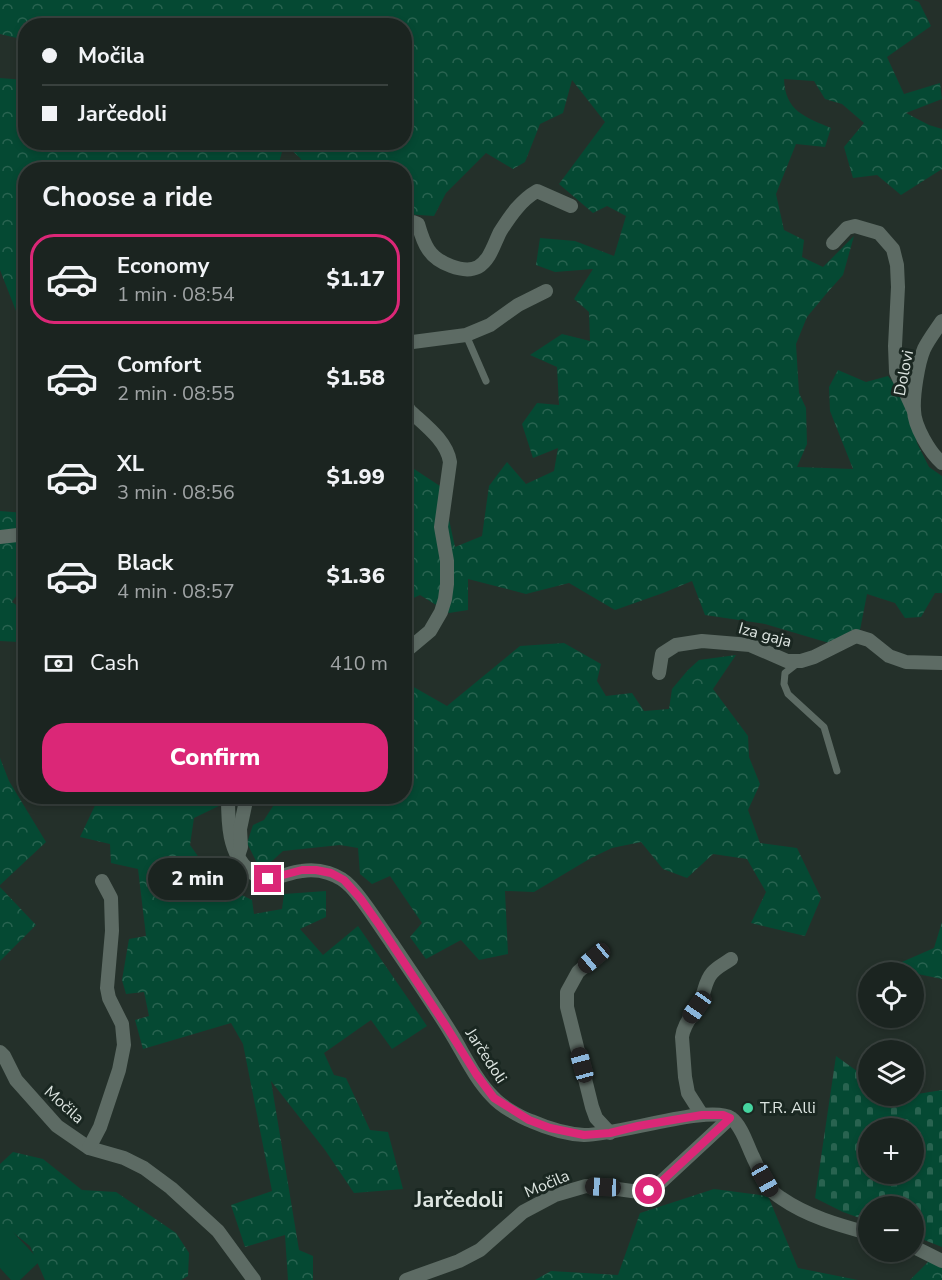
<!DOCTYPE html>
<html lang="en">
<head>
<meta charset="utf-8">
<style>
  body { margin:0; font-family:"Nunito Sans",sans-serif; background:#242c29; color:#f1f3f6; height:100vh; display:flex; flex-direction:column; font-size:22px; white-space:nowrap }
  * { box-sizing:border-box; margin:0 }
  p { font-size:20px; color:#a0a4a5 }
  .icon { flex:none; width:33px; height:33px; fill:none; stroke:currentColor; stroke-width:2; stroke-linecap:round; stroke-linejoin:round }
  .map { position:relative; flex:1; overflow:hidden }
  .sheet { position:absolute; left:18px; top:162px; width:394px; height:642px; display:flex; flex-direction:column; background:#1b2420; border-radius:24px; box-shadow:0 3px 9px #0003,0 0 0 2px #39413e }
  .sheet>* { flex:none }
  .guide { position:absolute; left:18px; top:18px; width:394px; height:132px; border-radius:24px; box-shadow:0 3px 9px #0003,0 0 0 2px #39413e; display:grid; align-content:center; height:132px; padding:0 24px; background:#1b2420 }
  .fabs { position:absolute; left:858px; top:962px; display:grid; gap:12px }
  .fabs a { display:grid; place-items:center; width:66px; height:66px; border-radius:50%; background:#1b2420; box-shadow:0 3px 9px #0003,0 0 0 2px #39413e; font-size:30px }
  .end { position:absolute; width:27px; height:27px; margin:-14px; border:8px solid #db2777; background:#fff; box-shadow:0 0 0 3px #fff }
  .from { border-radius:50% }
  .bubble { position:absolute; height:42px; border-radius:21px; background:#1b2420; box-shadow:0 3px 9px #0003,0 0 0 2px #39413e; font-size:20px; font-weight:800; line-height:42px; text-align:center }
  .car { position:absolute; width:18px; height:36px; margin:-18px -9px; border-radius:8px; box-shadow:0 0 4px 2px #0007; background:linear-gradient(#222 24%,#8ab4d8 0 40%,#222 0 76%,#8ab4d8 0 86%,#222 0) }
  .guide b { display:flex; align-items:center; gap:21px; height:57px; font-size:22px }
  .guide b+b { border-top:2px solid #39413e }
  .guide i { width:15px; height:15px; background:#f1f3f6 }
  ul { padding:0; list-style:none }
  li { display:flex; align-items:center; gap:18px; height:90px; margin:0 12px 9px; padding:0 12px; border:3px solid transparent; border-radius:24px }
  li div { flex:1 }
  li b { display:block; font-size:22px }
  li em { font-style:normal; font-weight:800 }
  li.active { border-color:#db2777 }
  li>.icon { width:54px; height:54px; stroke-width:1.5 }
  h2 { padding:0 24px; font-size:27px; line-height:72px }
  .pay { display:flex; align-items:center; gap:15px; height:66px; padding:0 24px; font-size:22px }
  .pay p { margin-inline-start:auto }
  .button { display:flex; gap:12px; margin-top:auto; padding:12px 24px }
  .button a { flex:1; height:69px; border-radius:24px; background:#db2777; color:#fff; font-size:24px; font-weight:800; line-height:69px; text-align:center }
  .map>svg:first-child { display:block }
  .grass { fill:#054933 }
  .forest { fill:url(#forest-crowns) }
  .cemetery { fill:url(#cemetery-stones); fill-rule:evenodd }
  .lines { fill:none; stroke-linecap:round; stroke-linejoin:round }
  .lane { stroke:#5d6b64; stroke-width:7 }
  .street { stroke:#5d6b64; stroke-width:14 }
  .route { stroke:#db2777; stroke-width:8 }
  .poi-dot { fill:#45d49f; stroke:#1a2721; stroke-width:2 }
  .labels { text-anchor:middle; dominant-baseline:central; stroke-width:6; stroke-linejoin:round; paint-order:stroke }
  .street-label { font-size:16px; fill:#dde5e1; stroke:#1a2721 }
  .poi-label { font-size:16px; fill:#dde5e1; stroke:#1a2721; text-anchor:start }
  .district-label { font-size:22px; font-weight:bold; fill:#dde5e1; stroke:#1a2721 }
</style>
</head>
<body>
<div class="map">
<svg width="942" height="1280" viewBox="0 0 942 1280">
  <defs>
    <pattern id="forest-crowns" width="20" height="18" patternUnits="userSpaceOnUse" patternTransform="scale(1.5)"><rect width="20" height="18" fill="#054933"/><path d="M2 6a3 3 0 1 1 6 0M12 15a3 3 0 1 1 6 0" fill="none" stroke="#296350"/></pattern>
    <pattern id="cemetery-stones" width="16" height="16" patternUnits="userSpaceOnUse" patternTransform="scale(1.5)"><rect width="16" height="16" fill="#054933"/><path d="M2 7V4a2 2 0 0 1 4 0v3zM10 15v-3a2 2 0 0 1 4 0v3z" fill="#296350"/></pattern>
  </defs>
  <rect width="100%" height="100%" fill="#24302a"/>
  <polygon class="grass" points="0,1218 40,1261 20,1280 11,1280 0,1268"/>
  <g class="forest">
    <path d="M0,0H913L919,2L931,26L887,57L904,94L940,83L942,99L906,113L929,125L942,129V169L901,195L877,175L853,178L844,147L864,123L842,104L825,99L814,81L784,79C785,111 805,117 831,128L825,147L796,144L776,194L784,230L804,240L802,257L823,267L854,236L843,275L826,294L807,317L796,344L799,393L806,408L807,444L797,467L853,469L830,411L829,387L838,370L866,382L888,376L909,402L917,443L929,467L942,476V593H935L921,617L905,618L895,603L867,594L860,630L829,643L765,624L705,615L692,581L663,593L615,610L569,583L526,594L468,579V610L449,613L420,595L405,602V463L446,490L448,515L455,547L482,536L489,486L507,462L526,484L554,471L558,448L533,458L522,424L537,403L559,405L557,367L530,355L562,334L590,341L589,312L574,299L593,269L555,272L536,265L540,238L575,241L614,256L626,216L607,206L593,213L559,184L605,122L572,80L563,113L540,124L525,162L513,169L486,153L446,193L434,216L405,214V170L299,169L301,159L284,143L405,142V26H26L25,40L0,34Z"/>
    <polygon points="0,78 25,80 26,142 274,143 282,152 277,169 26,170 25,334 0,270"/>
    <polygon points="0,511 25,513 25,586 23,586 12,602 25,611 25,630 19,642 0,641"/>
    <polygon points="564,643 601,664 597,681 606,696 632,693 644,711 669,709 672,689 688,670 699,660 736,655 713,689 748,736 749,757 760,784 748,810 760,843 797,848 821,898 805,936 751,923 766,892 747,859 713,854 687,878 663,869 641,842 612,848 591,858 534,892 505,891 508,954 479,960 461,940 426,959 410,937 422,923 390,876 372,884 360,874 358,848 340,845 283,851 261,871 247,843 253,825 264,820 275,803 275,797 405,796 405,682 447,706 520,646"/>
    <polygon points="0,758 9,781 46,842 0,885"/>
    <polygon points="99,797 146,797 165,804 170,797 225,797 225,803 194,818 190,845 217,883 252,900 254,914 282,909 284,894 326,891 326,917 300,929 323,955 358,926 427,1026 392,1049 371,1020 324,1053 334,1075 346,1078 370,1130 388,1132 403,1189 354,1193 325,1150 271,1081 299,1250 313,1256 313,1280 288,1280 285,1235 245,1247 231,1205 272,1191 243,1044 231,1023 143,1049 135,1020 149,1016 144,992 126,994 122,980 129,939 146,936 138,869 111,863 110,844 80,837"/>
    <polygon points="0,887 36,925 0,961"/>
    <polygon points="942,922 942,979 908,972 895,965 934,948"/>
    <polygon points="13,1152 43,1159 82,1190 116,1192 176,1233 189,1253 188,1276 181,1280 45,1280 30,1246 0,1222 0,1164"/>
    <polygon points="714,1189 768,1196 798,1268 858,1280 535,1280 551,1271 618,1275 640,1213"/>
    <polygon points="932,1258 942,1263 942,1280 910,1280"/>
  </g>
  <path class="cemetery" d="M836,1056L868,1079V1095H899L905,1096L942,1090V1247L914,1236V1206H868V1221L843,1212L815,1198ZM868,1128H914V1173H868Z"/>
  <g class="lines">
    <g class="lane">
      <polyline points="466,335 486,381"/>
      <polyline points="799,662 785,673 784,684 788,694 824,727 837,771"/>
    </g>
    <g class="street">
      <path d="M405,233L407,226L413,222L418,224C424,245 429,258 451,266C459,269 470,271 478,267C490,260 494,244 500,232C510,216 521,200 537,191L571,206"/>
      <polyline points="833,243 847,228 855,226 879,233 893,249 897,265 898,287 895,346 896,372 914,411"/>
      <path d="M942,321C936,330 929,339 924,349C918,363 913,395 914,410C914,426 930,453 942,463"/>
      <polyline points="405,343 466,335 490,325 518,305 546,291"/>
      <path d="M405,404L410,411C425,425 447,441 450,462L441,527L447,561V584L445,599L441,612L430,631L405,652"/>
      <polyline points="0,537 26,534"/>
      <polyline points="659,673 662,654 676,645 702,641 750,645 787,661 801,661 814,657 856,636 869,640 889,656 906,662 942,663"/>
      <path d="M228,796C228,822 228,854 250,871C255,875 260,879 266,879C278,879 290,872 302,871C319,868 339,874 351,887C366,903 378,924 391,942C411,972 432,1002 451,1033C464,1054 475,1079 493,1097C501,1106 520,1117 531,1121C547,1128 566,1134 584,1135C615,1136 710,1104 731,1118C742,1126 747,1145 753,1157C758,1168 763,1180 770,1189C773,1193 777,1195 781,1198C807,1216 838,1225 868,1233"/>
      <polyline points="238,856 241,847 240,829 247,796"/>
      <polyline points="594,958 578,972 567,992 567,1007 592,1107 596,1118 610,1133"/>
      <polyline points="0,1052 4,1056 16,1080 57,1126 89,1148 124,1158 144,1168 171,1188 218,1231 254,1280"/>
      <path d="M702,1115L688,1093L685,1077L682,1037C684,1021 696,1013 701,999C705,991 705,981 712,973C717,967 724,964 731,959"/>
      <polyline points="89,1148 100,1127 119,1070 124,1045 122,1024 109,998 107,988 112,931 111,898 102,881"/>
      <polyline points="914,1247 942,1261"/>
      <polyline points="406,1280 459,1261 480,1250 523,1212 555,1195 586,1186 603,1187 639,1192 649,1191 661,1182 730,1118"/>
    </g>
  </g>
  <g class="lines">
    <polyline class="route" points="268,879 302,870 316,870 331,873 344,880 361,899 380,926 446,1026 476,1074 494,1098 529,1120 550,1128 584,1135 610,1133 638,1126 702,1115 723,1115 730,1118 661,1182 649,1191"/>
  </g>
  <circle class="poi-dot" cx="748" cy="1108" r="6"/>
  <g class="labels">
    <g class="street-label">
      <text transform="translate(904 373) rotate(-79)">Dolovi</text>
      <text transform="translate(765 635) rotate(15)">Iza gaja</text>
      <text transform="translate(486 1056) rotate(57)">Jarčedoli</text>
      <text transform="translate(64 1105) rotate(42)">Močila</text>
      <text transform="translate(547 1184) rotate(-23)">Močila</text>
    </g>
    <g class="poi-label">
      <text x="760" y="1108">T.R. Alli</text>
    </g>
    <g class="district-label">
      <text x="459" y="1200">Jarčedoli</text>
    </g>
  </g>
</svg>
<div class="fabs">
<a><svg class="icon" aria-label="locate" viewBox="0 0 24 24"><circle cx="12" cy="12" r="6"/><path d="M12 2v4M12 18v4M2 12h4M18 12h4"/></svg></a>
<a><svg class="icon" aria-label="layers" viewBox="0 0 24 24"><path d="M12 4l9 5-9 5-9-5zM3 14l9 5 9-5"/></svg></a>
<a>+</a>
<a>−</a>
</div>
<i class="end from" style="left:649px;top:1191px"></i>
<i class="end" style="left:268px;top:879px"></i>
<div class="bubble" style="left:148px;top:858px;width:99px">2 min</div>
<i class="car" style="left:594px;top:958px;rotate:230deg"></i>
<i class="car" style="left:697px;top:1007px;rotate:215deg"></i>
<i class="car" style="left:582px;top:1065px;rotate:345deg"></i>
<i class="car" style="left:765px;top:1180px;rotate:151deg"></i>
<i class="car" style="left:603px;top:1187px;rotate:273deg"></i>
<div class="guide">
<b><i class="from"></i>Močila</b>
<b><i></i>Jarčedoli</b>
</div>
<section class="sheet">
<h2>Choose a ride</h2>
<ul>
<li class="active"><svg class="icon" aria-label="car" viewBox="0 0 24 24"><path d="M5 17H2v-5l4-1 3-4h7l3 4 3 1v5h-3M9 17h6M6 11h13"/><circle cx="7" cy="17" r="2"/><circle cx="17" cy="17" r="2"/></svg><div><b>Economy</b><p>1 min · 08:54</p></div><em>$1.17</em></li>
<li><svg class="icon" aria-label="car" viewBox="0 0 24 24"><path d="M5 17H2v-5l4-1 3-4h7l3 4 3 1v5h-3M9 17h6M6 11h13"/><circle cx="7" cy="17" r="2"/><circle cx="17" cy="17" r="2"/></svg><div><b>Comfort</b><p>2 min · 08:55</p></div><em>$1.58</em></li>
<li><svg class="icon" aria-label="car" viewBox="0 0 24 24"><path d="M5 17H2v-5l4-1 3-4h7l3 4 3 1v5h-3M9 17h6M6 11h13"/><circle cx="7" cy="17" r="2"/><circle cx="17" cy="17" r="2"/></svg><div><b>XL</b><p>3 min · 08:56</p></div><em>$1.99</em></li>
<li><svg class="icon" aria-label="car" viewBox="0 0 24 24"><path d="M5 17H2v-5l4-1 3-4h7l3 4 3 1v5h-3M9 17h6M6 11h13"/><circle cx="7" cy="17" r="2"/><circle cx="17" cy="17" r="2"/></svg><div><b>Black</b><p>4 min · 08:57</p></div><em>$1.36</em></li>
</ul>
<div class="pay"><svg class="icon" aria-label="cash" viewBox="0 0 24 24"><path d="M3 7h18v10H3z"/><circle cx="12" cy="12" r="2"/></svg>Cash<p>410 m</p></div>
<div class="button"><a>Confirm</a></div>
</section>
</div>
</body>
</html>
